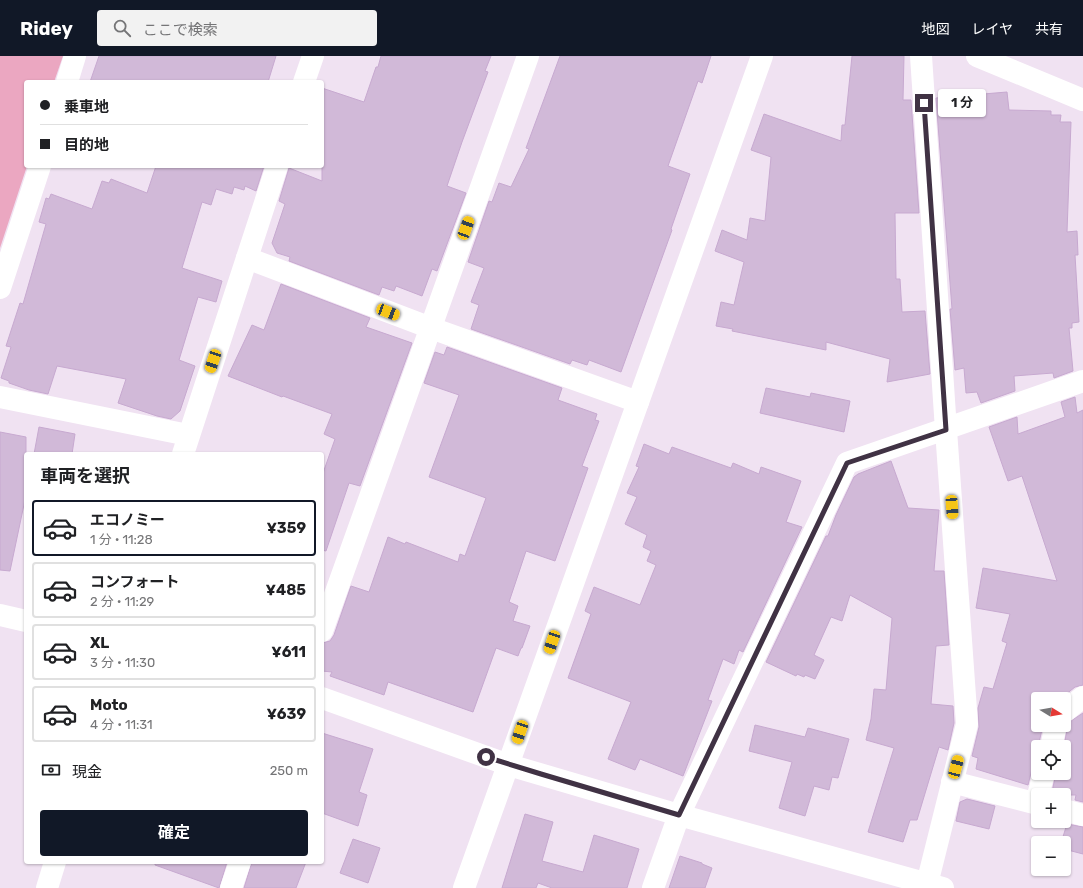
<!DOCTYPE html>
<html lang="ja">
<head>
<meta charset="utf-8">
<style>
  body { margin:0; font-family:Rubik,"Noto Sans JP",sans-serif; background:#f2f2f2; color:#202124; height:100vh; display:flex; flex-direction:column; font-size:15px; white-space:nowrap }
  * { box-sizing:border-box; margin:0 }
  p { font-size:13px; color:#757577 }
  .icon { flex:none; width:22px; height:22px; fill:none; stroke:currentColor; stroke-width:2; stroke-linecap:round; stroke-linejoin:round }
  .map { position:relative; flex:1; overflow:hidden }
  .details { position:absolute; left:24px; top:396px; width:300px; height:412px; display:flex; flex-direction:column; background:#fff; border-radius:4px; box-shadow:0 1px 3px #0004 }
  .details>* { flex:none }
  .guide { position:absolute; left:24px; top:24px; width:300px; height:88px; border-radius:4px; box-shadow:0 1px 3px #0004; display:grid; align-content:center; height:88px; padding:0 16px; background:#fff }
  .needle { width:26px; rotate:101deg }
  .tools { position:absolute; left:1031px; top:636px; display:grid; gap:8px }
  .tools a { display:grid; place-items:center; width:40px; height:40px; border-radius:4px; background:#fff; box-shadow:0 1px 3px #0004; font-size:20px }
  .end { position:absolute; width:18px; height:18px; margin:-9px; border:5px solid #403244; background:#fff; box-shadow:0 0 0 2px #fff }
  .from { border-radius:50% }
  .bubble { position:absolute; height:28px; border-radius:4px; background:#fff; box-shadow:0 1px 3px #0004; font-size:13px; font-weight:700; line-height:28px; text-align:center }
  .car { position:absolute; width:12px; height:24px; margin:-12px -6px; border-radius:5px; box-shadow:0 0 3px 1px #0007; background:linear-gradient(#f5c518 24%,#345 0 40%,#f5c518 0 76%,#345 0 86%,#f5c518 0) }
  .guide b { display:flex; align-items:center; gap:14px; height:38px; font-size:15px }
  .guide b+b { border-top:1px solid #e0e0e0 }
  .guide i { width:10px; height:10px; background:#202124 }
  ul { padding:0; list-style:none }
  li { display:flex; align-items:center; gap:12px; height:56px; margin:0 8px 6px; padding:0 8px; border:2px solid #e0e0e0; border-radius:4px }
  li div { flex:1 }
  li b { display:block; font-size:15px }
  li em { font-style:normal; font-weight:700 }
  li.active { border-color:#111827 }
  li>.icon { width:36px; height:36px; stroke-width:1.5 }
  h2 { padding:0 16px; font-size:18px; line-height:48px }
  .pay { display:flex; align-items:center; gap:10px; height:44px; padding:0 16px; font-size:15px }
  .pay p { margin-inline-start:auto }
  .action { display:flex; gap:8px; margin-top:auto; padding:8px 16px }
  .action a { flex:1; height:46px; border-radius:4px; background:#111827; color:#fff; font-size:16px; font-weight:700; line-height:46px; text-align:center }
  header { display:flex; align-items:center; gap:24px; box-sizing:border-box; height:56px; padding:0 20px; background:#111827; color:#fff }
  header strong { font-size:19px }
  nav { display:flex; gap:22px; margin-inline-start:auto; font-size:14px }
  .search { width:280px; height:36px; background:#f2f2f2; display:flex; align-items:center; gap:10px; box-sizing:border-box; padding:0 14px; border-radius:4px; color:#757577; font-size:15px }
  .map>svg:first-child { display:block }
  .green { fill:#eba7c1 }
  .building { fill:#d1b9d8; stroke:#c7a9d0 }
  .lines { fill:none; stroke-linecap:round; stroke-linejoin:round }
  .minor { stroke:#fff; stroke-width:22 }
  .route { stroke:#403244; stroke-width:5 }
</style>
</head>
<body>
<header>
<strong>Ridey</strong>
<div class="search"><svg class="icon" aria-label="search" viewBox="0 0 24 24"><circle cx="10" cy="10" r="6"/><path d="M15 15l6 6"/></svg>ここで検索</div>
<nav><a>地図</a><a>レイヤ</a><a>共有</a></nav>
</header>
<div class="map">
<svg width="1083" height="832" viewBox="0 0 1083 832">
  <rect width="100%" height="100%" fill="#f0e2f2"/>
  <polygon class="green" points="0,0 63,0 54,26 26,26 27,110 0,192"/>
  <g class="building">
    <polygon points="99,0 276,0 268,26 90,26"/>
    <polygon points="381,0 491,0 485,15 488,16 462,86 447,130 466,137 437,215 432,213 422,240 396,230 394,235 382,231 379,239 289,205 290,201 277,197 272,187 285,148 279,145 289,112 322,125 322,32 364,46 376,11 378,11"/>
    <polygon points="560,0 711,0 702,27 698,25 668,110 690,118 671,173 672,174 621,316 589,304 587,309 572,304 570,308 471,273 479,249 471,246 484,212 468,206 489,145 492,146 499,127 511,131 529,93 526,92"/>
    <polygon points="852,0 904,0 903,44 911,44 919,157 895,157 896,223 900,223 902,256 925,255 930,318 887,326 890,303 826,286 826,294 732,275 733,273 716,270 721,246 734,249 744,206 715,195 722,174 747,184 750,162 765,165 771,101 751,94 764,58 841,85 842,69 845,69"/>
    <polygon points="1007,36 1009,54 1051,55 1051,59 1061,59 1060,66 1071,66 1067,176 1077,175 1078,199 1075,199 1079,266 1072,267 1072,272 1069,272 1073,315 1054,322 1053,317 1014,320 1015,335 981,347 977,336 966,337 964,312 955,314 950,253 952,253 936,42"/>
    <polygon points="156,110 264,110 256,135 245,130 244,134 234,131 232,138 216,133 211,149 202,146 182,212 222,225 216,246 198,241 179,304 195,310 180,355 171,363 157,360 118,347 126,323 57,310 48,338 29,334 9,327 9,325 1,322 11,291 6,290 20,247 23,248 46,168 39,166 46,142 49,143 51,138 92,153 102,125 109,127 111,123 147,137"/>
    <polygon points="281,228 370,262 366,271 412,287 360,430 349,427 326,495 322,494 322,420 335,383 324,378 332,358 283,340 282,341 228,320 252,269 264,274"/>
    <polygon points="447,291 562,332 558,344 597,358 595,364 599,365 582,410 588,412 555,505 526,495 509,546 518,550 513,565 530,570 522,592 521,592 518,600 496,592 473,656 388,626 384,639 330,620 332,616 322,615 322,587 330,585 334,579 351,530 369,536 388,481 405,488 406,486 458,506 460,498 465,500 486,442 429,421 459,339 424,327 435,296 444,299"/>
    <polygon points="766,332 810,341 811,337 850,345 844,376 760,357"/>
    <polygon points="1075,341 1077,357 1083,354 1083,629 1075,631 1060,643 1038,643 1038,669 1043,669 1038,691 1038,706 1035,708 1032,713 1028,729 976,713 978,702 972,700 979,671 978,652 984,631 993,633 1007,587 1002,585 1010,558 976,552 983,512 1057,525 1022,420 1008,425 989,371 1017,361 1018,378 1065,361 1061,346"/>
    <polygon points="39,371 75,378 72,398 34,398"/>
    <polygon points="0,376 26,381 26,439 10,515 0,514"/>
    <polygon points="644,388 669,398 672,391 731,412 733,407 759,418 761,411 801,425 786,466 802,471 743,596 739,594 734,608 723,603 708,644 712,645 683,720 640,703 635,714 608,703 631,646 568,622 591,558 585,555 594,531 640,549 656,509 647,505 651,495 643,491 647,479 625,468 637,441 627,437 639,411 636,410"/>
    <polygon points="891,405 908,452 939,454 934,515 944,515 949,589 936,590 931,648 953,650 954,667 948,694 939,691 917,764 910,764 903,786 868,776 894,692 866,684 871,663 874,633 886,634 892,562 850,539 842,565 831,561 814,599 824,604 815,623 805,619 804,621 797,618 796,620 766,606 826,480 828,480 836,459 854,421 858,418"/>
    <polygon points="1083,657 1083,746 1075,744 1076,739 1065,739 1052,736 1056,717 1064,717 1064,691 1068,667"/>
    <polygon points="755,669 805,681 808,672 849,683 838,722 832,721 829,734 814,730 805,760 779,752 792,706 749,695"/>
    <polygon points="322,677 373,693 359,736 367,739 358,770 322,757"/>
    <polygon points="967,743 995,750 989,773 956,765 960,746"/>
    <polygon points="525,758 553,766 542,805 583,816 594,779 639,793 627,832 552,832 538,827 536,832 502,832"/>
    <polygon points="1067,768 1083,771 1083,798 1064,793 1064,787 1061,787"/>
    <polygon points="353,783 380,792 368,827 340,817"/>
    <polygon points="680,800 702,807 702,808 712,812 705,832 669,832"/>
    <polygon points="155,806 227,806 219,832 155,809"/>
    <polygon points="252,806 306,806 296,832 244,832"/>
  </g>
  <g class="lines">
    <g class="minor">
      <polyline points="921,0 946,374 967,668 927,828"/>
      <polyline points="977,0 1083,44"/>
      <polyline points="67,26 75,0"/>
      <polyline points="304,26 313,0"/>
      <polyline points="247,202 431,272 638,346"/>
      <polyline points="0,232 40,110"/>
      <polyline points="0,341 188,379"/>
      <polyline points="183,398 277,110"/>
      <polyline points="0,559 26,565"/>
      <polyline points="322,575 528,0"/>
      <polyline points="322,642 509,709 679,759 943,832"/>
      <polyline points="1064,656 1083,641"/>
      <polyline points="1051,691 1056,669"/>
      <polyline points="952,726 1038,748"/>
      <polyline points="1036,747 1044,717"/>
      <polyline points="1064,754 1083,759"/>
      <polyline points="47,832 55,806"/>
      <polyline points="231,832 240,806"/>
      <polyline points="464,832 762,0"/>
      <polyline points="653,832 679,759 847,407 1083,325"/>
    </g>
  </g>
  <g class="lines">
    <polyline class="route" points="486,701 541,718 679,759 847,407 946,374 924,47"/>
  </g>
</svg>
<div class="tools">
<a><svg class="needle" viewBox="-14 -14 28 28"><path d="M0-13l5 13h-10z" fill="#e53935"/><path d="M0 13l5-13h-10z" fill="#757577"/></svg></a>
<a><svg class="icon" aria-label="locate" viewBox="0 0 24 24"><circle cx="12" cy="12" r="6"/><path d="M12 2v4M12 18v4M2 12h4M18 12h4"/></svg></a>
<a>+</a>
<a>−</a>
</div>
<i class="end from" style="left:486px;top:701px"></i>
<i class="end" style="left:924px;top:47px"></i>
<div class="bubble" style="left:938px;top:33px;width:48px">1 分</div>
<i class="car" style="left:466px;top:172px;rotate:20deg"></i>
<i class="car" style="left:388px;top:256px;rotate:111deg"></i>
<i class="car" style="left:213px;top:305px;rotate:198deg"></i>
<i class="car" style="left:952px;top:451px;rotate:176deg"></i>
<i class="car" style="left:552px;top:586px;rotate:199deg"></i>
<i class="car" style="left:520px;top:676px;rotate:199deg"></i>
<i class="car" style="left:956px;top:711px;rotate:15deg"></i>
<div class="guide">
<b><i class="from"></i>乗車地</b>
<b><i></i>目的地</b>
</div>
<section class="details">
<h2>車両を選択</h2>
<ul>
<li class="active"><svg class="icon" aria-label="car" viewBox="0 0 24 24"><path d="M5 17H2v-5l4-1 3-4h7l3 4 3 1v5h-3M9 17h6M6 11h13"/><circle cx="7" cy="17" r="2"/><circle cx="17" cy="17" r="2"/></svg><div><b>エコノミー</b><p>1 分 · 11:28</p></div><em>¥359</em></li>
<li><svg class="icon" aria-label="car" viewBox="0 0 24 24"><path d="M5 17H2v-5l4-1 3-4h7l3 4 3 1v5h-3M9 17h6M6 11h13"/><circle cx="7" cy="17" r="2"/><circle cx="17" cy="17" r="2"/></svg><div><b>コンフォート</b><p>2 分 · 11:29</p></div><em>¥485</em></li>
<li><svg class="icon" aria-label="car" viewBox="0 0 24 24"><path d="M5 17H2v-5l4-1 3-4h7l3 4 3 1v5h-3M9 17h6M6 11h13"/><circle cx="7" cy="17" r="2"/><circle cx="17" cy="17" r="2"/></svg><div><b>XL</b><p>3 分 · 11:30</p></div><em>¥611</em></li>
<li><svg class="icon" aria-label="car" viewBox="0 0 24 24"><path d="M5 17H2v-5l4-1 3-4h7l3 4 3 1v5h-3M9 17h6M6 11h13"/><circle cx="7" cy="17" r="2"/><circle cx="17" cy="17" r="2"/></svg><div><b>Moto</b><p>4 分 · 11:31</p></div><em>¥639</em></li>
</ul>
<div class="pay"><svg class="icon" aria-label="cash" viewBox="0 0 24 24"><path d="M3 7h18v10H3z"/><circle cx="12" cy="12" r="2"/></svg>現金<p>250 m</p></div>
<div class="action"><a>確定</a></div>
</section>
</div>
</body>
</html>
